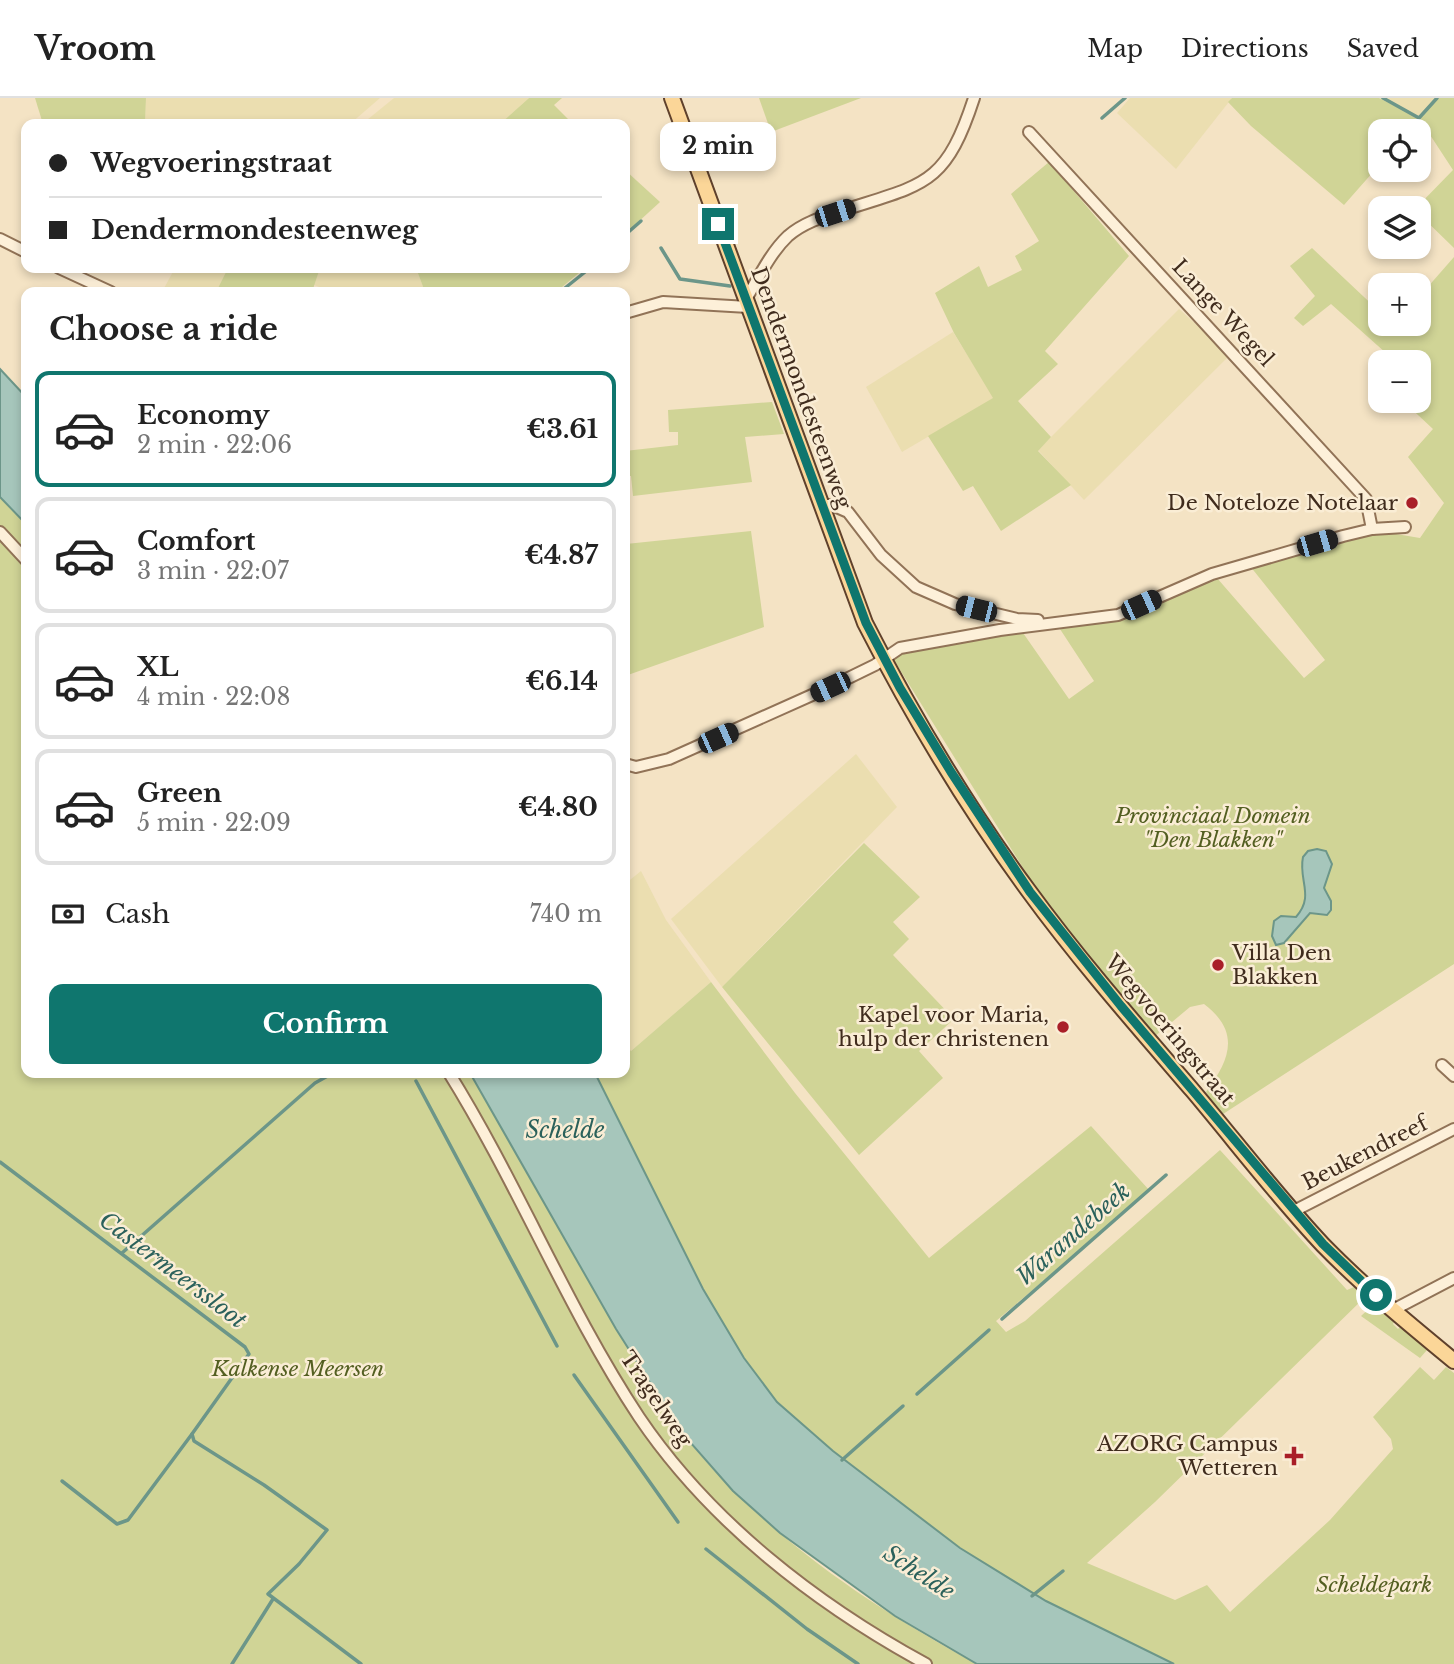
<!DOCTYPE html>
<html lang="en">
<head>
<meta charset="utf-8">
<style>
  body { margin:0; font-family:"Libre Baskerville",serif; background:#f2f2f2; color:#222; height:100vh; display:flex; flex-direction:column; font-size:26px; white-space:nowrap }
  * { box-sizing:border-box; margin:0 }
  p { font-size:23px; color:#767676 }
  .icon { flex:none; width:38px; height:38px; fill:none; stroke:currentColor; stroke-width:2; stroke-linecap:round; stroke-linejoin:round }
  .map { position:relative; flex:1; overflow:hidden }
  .sheet { position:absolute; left:21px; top:189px; width:609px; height:791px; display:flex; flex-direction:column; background:#fff; border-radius:14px; box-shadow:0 4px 10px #0003 }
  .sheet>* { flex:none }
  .guide { position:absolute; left:21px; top:21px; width:609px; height:154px; border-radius:14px; box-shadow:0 4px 10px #0003; display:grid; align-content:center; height:154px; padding:0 28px; background:#fff }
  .tools { position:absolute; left:1368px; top:21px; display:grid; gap:14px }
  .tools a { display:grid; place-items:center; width:63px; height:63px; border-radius:14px; background:#fff; box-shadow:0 4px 10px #0003; font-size:35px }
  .end { position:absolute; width:32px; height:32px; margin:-16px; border:9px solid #0f766e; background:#fff; box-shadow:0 0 0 4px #fff }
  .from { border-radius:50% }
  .bubble { position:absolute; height:49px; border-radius:14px; background:#fff; box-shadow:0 4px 10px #0003; font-size:23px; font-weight:700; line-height:49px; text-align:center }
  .car { position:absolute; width:21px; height:42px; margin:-21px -10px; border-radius:9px; box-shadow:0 0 5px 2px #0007; background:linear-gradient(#222 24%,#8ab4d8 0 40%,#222 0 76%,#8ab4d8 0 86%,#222 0) }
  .guide b { display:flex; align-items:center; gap:24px; height:66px; font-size:26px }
  .guide b+b { border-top:2px solid #e0e0e0 }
  .guide i { width:18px; height:18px; background:#222 }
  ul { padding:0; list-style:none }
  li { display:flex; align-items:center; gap:21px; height:116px; margin:0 14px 10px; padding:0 14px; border:4px solid #e0e0e0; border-radius:14px }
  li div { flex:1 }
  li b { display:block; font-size:26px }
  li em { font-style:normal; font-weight:700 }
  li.on { border-color:#0f766e }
  li>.icon { width:63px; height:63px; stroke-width:1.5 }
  h2 { padding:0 28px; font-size:32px; line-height:84px }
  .pay { display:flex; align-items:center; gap:18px; height:77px; padding:0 28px; font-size:26px }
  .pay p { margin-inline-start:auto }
  .button { display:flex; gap:14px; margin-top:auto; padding:14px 28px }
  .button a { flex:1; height:80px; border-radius:14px; background:#0f766e; color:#fff; font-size:28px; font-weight:700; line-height:80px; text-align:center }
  header { display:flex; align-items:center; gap:42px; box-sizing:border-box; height:98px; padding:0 35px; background:#fff; border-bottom:2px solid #e0e0e0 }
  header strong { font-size:33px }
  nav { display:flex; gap:38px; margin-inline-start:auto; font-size:24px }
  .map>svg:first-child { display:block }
  .farmland { fill:#ebdeb0 }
  .green { fill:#d0d496 }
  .water { fill:#a6c6bb; stroke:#6c9689; stroke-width:2 }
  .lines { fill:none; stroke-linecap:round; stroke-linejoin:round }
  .stream { stroke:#6c9689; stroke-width:3.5 }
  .minor-casing { stroke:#917357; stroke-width:14 }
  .major-casing { stroke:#5f412c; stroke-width:18 }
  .minor { stroke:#fdf0d9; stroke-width:10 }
  .major { stroke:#fbd698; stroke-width:14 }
  .route { stroke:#0f766e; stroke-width:9 }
  .poi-dot { fill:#a91f28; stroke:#faedd5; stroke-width:2.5 }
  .labels { text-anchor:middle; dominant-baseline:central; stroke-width:5; stroke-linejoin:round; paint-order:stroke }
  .street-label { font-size:21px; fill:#402c1d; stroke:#faedd5 }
  .poi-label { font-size:21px; fill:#402c1d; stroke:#faedd5; text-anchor:end }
  .park-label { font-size:21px; font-style:italic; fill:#535f21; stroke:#faedd5 }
  .water-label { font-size:23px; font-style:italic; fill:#2b615b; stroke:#faedd5 }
</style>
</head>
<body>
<header>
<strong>Vroom</strong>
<nav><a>Map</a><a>Directions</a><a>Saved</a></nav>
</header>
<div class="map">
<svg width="1454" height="1566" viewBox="0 0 1454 1566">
  <rect width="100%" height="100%" fill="#f4e3c4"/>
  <g class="farmland">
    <polygon points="146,0 380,0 350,26 145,26"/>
    <polygon points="394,0 529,0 500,26 362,26"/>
    <polygon points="1130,0 1232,0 1176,71 1117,15"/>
    <polygon points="1379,0 1437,0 1419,20"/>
    <polygon points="175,170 228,170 216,194 162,194"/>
    <polygon points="320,170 416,170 425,194 332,194 314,187"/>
    <polygon points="1179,211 1230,257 1084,402 1038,352"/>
    <polygon points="953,234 994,300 902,354 866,289"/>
    <polygon points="856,656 897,709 722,889 671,821"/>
    <polygon points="641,773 666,822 711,884 631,953 625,945 625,786"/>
  </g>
  <g class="green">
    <polygon points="35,0 146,0 145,26 43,26"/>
    <polygon points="529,0 562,0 554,7 573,26 500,26"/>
    <polygon points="759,0 861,0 771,34"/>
    <polygon points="1232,0 1379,0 1419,20 1437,0 1454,0 1454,150 1419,116 1419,110 1416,110 1453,72 1419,20 1407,33 1381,33 1381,65 1344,107 1251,28 1228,4"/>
    <polygon points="1049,64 1129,158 1045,253 1058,266 1018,303 1051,339 1038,353 1071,387 1001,433 973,388 963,393 928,338 993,300 954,235 935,195 979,168 988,189 1022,172 1015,158 1039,143 1011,96"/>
    <polygon points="625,72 660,104 625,136"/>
    <path d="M1312,150L1381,215V226H1419V199L1454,159V866L1220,1018L1206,994C1230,962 1241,934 1204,906L1190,909L1154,939L1035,789L892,559L912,549L1021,532L1069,601L1094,583L1058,528L1123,521L1217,480L1304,580L1325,562L1250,468L1378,433L1420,440L1444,405L1408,359L1433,331L1403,303H1419V264H1396L1331,206L1303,228L1294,220L1315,198L1290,168Z"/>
    <polygon points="228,170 320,170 312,194 216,194"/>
    <polygon points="416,170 585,170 556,194 425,194"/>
    <polygon points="772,304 784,336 745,339 752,384 633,398 631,378 625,378 625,353 678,347 678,334 669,334 668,312"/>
    <path d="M0,399L26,426V975H470C529,1071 579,1173 640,1269C654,1291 666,1315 683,1336C759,1433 869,1508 977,1566H0Z"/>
    <polygon points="751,433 764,529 625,578 625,440 626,446"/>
    <polygon points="864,745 920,799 893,824 909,841 893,857 954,921 919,953 943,980 859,1057 722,889"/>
    <polygon points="711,884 795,995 929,1160 1091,1028 1150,1093 996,1223 1006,1234 1025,1223 1220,1052 1347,1192 1354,1189 1364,1200 1155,1404 1087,1465 1175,1502 1207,1487 1230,1514 1330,1422 1393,1351 1391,1341 1373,1319 1420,1269 1434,1282 1446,1269 1454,1275 1454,1566 1174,1566 1046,1503 959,1450 833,1353 777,1304 744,1260 703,1191 595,975 625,975 625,945 631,953"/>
    <polygon points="1373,1207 1394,1224 1393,1226 1398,1231 1400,1229 1427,1252 1420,1260 1361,1218"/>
  </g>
  <g class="water">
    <polygon points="0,271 26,299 26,426 0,399"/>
    <path d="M1317,751L1326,753L1332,766L1324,790L1331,803V812L1327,817L1310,815L1284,845L1276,847L1272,838L1274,823L1281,818L1296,819C1315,798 1298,782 1303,759L1308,753Z"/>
    <polygon points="470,975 595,975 703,1191 744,1260 777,1304 833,1353 960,1450 1046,1503 1174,1566 977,1566 895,1518 780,1435 733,1393 682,1335 616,1231"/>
  </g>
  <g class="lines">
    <g class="stream">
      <polyline points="1383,0 1419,20 1437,0"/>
      <polyline points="1102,20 1125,0"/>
      <polyline points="625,137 641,123"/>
      <polyline points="661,150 680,181 730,188"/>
      <polyline points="560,194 590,170"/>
      <polyline points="416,983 557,1248"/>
      <polyline points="0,1064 245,1249 249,1256 192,1336 194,1343 264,1387 327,1432 299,1466 268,1496 361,1566"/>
      <polyline points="122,1155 315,985 333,975"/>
      <polyline points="1002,1221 1166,1077"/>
      <polyline points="574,1277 678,1424"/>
      <polyline points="917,1296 989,1232"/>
      <polyline points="842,1362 903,1308"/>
      <polyline points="62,1383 117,1426 128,1422 192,1336"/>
      <polyline points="706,1451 807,1531 858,1566"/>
      <polyline points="1032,1498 1063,1473"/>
      <polyline points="232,1566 273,1501"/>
    </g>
    <defs>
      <g id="minor">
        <polyline points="1029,34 1366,401 1372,431"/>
        <polyline points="0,141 26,154"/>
        <polyline points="59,170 111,194"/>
        <path d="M746,201C758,181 770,155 788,138C803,125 822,119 841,113C924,86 945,89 974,0"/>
        <polyline points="625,215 663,204 748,209"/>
        <polyline points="821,407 832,407 848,414 881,457 916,489 955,506 1017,521 1038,522"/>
        <polyline points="0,434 26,462"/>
        <polyline points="625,666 636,669 669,661 830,589 875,567 900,550 1000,532 1118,517 1212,476 1343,438 1372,431 1405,429"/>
        <polyline points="1442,967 1454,978"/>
        <path d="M449,975C518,1086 567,1210 639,1319C710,1424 816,1506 926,1566"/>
        <polyline points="1294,1113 1454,1031"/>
        <polyline points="1393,1212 1454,1180"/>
      </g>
      <path id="major" d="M672,0L865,525C912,617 967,709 1028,792C1079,862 1137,928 1193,993C1236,1044 1277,1098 1323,1147C1364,1189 1409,1226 1454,1263"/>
    </defs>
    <use href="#minor" class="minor-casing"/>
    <use href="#major" class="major-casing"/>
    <use href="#minor" class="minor"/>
    <use href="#major" class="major"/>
  </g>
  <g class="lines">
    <polyline class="route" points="718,126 866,525 900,590 951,674 1030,794 1121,908 1323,1146 1376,1197"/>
  </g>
  <g class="poi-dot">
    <circle cx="1412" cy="405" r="7"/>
    <circle cx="1218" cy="867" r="7"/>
    <circle cx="1063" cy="929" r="7"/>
    <path d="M1290.5 1347.5h7v7h7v7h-7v7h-7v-7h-7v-7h7z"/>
  </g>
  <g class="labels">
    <g class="street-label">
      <text transform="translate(1223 215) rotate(47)">Lange Wegel</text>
      <text transform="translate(801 290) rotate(70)">Dendermondesteenweg</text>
      <text transform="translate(1170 932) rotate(50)">Wegvoeringstraat</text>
      <text transform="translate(1365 1055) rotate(-27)">Beukendreef</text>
      <text transform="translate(656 1301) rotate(56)">Tragelweg</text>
    </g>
    <g class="poi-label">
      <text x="1398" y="405">De Noteloze Notelaar</text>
      <text x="1232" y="855" text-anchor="start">Villa Den<tspan x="1232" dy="24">Blakken</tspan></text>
      <text x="1049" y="917">Kapel voor Maria,<tspan x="1049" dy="24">hulp der christenen</tspan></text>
      <text x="1278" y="1346">AZORG Campus<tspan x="1278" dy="24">Wetteren</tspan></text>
    </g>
    <g class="park-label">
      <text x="1213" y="718">Provinciaal Domein<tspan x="1213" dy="24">"Den Blakken"</tspan></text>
      <text x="298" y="1271">Kalkense Meersen</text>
      <text x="1374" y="1487">Scheldepark</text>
    </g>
    <g class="water-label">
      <text x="565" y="1032">Schelde</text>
      <text transform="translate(1073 1136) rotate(-41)">Warandebeek</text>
      <text transform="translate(173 1172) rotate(37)">Castermeerssloot</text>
      <text transform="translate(919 1474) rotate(33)">Schelde</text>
    </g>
  </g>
</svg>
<div class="tools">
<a><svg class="icon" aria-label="locate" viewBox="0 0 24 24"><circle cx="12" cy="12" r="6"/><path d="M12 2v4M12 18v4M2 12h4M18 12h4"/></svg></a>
<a><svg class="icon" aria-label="layers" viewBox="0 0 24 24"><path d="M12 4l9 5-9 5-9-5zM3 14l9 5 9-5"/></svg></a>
<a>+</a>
<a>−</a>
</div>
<i class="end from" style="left:1376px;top:1197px"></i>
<i class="end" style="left:718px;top:126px"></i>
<div class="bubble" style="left:660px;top:24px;width:116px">2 min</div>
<i class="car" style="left:835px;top:115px;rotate:72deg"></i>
<i class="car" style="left:1317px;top:445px;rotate:74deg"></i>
<i class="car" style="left:1141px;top:507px;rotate:66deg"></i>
<i class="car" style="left:976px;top:511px;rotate:284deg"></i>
<i class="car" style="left:830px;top:589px;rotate:245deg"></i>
<i class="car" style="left:718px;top:640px;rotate:66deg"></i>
<div class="guide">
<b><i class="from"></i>Wegvoeringstraat</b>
<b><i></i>Dendermondesteenweg</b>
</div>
<section class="sheet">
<h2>Choose a ride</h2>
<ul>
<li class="on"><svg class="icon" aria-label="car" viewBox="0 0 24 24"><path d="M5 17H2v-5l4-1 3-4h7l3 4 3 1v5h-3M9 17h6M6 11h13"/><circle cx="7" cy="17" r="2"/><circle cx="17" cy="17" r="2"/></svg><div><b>Economy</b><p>2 min · 22:06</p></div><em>€3.61</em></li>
<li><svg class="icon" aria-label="car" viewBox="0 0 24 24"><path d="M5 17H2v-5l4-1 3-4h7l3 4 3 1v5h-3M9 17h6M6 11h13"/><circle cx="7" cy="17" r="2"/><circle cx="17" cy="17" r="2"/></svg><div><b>Comfort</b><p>3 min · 22:07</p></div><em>€4.87</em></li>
<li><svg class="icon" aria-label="car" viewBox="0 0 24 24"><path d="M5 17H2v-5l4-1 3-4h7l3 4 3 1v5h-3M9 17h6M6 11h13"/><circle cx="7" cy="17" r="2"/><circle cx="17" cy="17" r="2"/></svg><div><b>XL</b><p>4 min · 22:08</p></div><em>€6.14</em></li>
<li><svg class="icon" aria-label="car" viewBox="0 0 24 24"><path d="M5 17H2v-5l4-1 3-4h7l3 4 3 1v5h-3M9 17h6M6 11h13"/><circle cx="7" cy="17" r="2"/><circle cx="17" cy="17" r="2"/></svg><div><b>Green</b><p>5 min · 22:09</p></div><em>€4.80</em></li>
</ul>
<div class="pay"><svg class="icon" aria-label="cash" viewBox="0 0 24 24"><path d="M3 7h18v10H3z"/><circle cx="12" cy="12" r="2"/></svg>Cash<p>740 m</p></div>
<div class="button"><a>Confirm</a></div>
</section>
</div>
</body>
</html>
